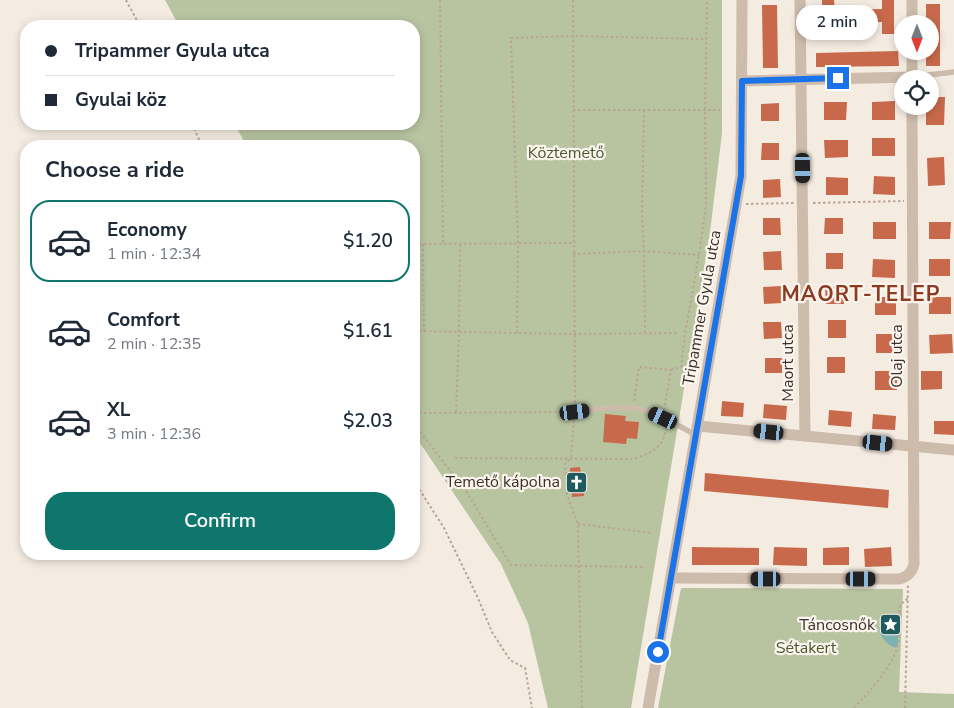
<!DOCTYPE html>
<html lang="en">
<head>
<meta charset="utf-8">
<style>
  body { margin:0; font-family:"Nunito Sans",sans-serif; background:#f6f6f7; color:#1f2937; height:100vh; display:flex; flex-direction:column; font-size:19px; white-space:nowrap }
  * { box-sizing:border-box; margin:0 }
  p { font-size:16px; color:#747a83 }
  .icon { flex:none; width:28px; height:28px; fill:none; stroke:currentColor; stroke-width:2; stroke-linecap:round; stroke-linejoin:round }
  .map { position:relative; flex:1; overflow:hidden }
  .sheet { position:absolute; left:20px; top:140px; width:400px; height:420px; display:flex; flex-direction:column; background:#fff; border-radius:20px; box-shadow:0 2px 8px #0003 }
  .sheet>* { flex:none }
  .hud { position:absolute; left:20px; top:20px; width:400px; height:110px; border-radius:20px; box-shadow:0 2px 8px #0003; display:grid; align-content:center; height:110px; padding:0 25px; background:#fff }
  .needle { width:32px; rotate:180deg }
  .buttons { position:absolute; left:894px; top:15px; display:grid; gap:10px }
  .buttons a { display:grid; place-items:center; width:45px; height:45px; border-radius:50%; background:#fff; box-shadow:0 2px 8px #0003; font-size:25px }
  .end { position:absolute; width:22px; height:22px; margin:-11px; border:6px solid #1a73e8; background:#fff; box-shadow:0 0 0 2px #fff }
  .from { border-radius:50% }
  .bubble { position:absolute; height:35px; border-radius:18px; background:#fff; box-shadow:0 2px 8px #0003; font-size:16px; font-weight:600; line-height:35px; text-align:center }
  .car { position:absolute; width:15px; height:30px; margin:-15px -8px; border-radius:6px; box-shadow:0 0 4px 1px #0007; background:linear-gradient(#222 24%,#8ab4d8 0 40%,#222 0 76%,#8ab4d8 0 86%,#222 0) }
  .hud b { display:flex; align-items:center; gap:18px; height:48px; font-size:19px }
  .hud b+b { border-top:1px solid #e0e1e3 }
  .hud i { width:12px; height:12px; background:#1f2937 }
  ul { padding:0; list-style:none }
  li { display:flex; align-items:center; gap:15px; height:82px; margin:0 10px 8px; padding:0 15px; border:2px solid transparent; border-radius:20px }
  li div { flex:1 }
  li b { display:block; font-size:19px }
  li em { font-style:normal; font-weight:600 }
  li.current { border-color:#0f766e }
  li>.icon { width:45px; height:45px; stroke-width:1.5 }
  h2 { padding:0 25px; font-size:22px; line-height:60px }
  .primary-button { display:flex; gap:10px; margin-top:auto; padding:10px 25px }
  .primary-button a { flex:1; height:58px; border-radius:20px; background:#0f766e; color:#fff; font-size:20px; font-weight:600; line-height:58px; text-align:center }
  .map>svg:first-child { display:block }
  .green { fill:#b8c4a0 }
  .water { fill:#7fb0b2 }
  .building { fill:#c8694b }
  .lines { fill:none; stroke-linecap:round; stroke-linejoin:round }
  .path { stroke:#b9a596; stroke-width:2; stroke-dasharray:2.5 2.5; stroke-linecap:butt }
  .service { stroke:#cdbbac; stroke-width:5.5 }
  .minor { stroke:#cdbbac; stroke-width:11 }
  .route { stroke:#1a73e8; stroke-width:6 }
  .labels { text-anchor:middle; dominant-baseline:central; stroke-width:4.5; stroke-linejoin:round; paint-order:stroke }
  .park-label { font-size:16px; fill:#4a5a2e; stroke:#fbf5ee }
  .street-label { font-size:16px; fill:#3b302b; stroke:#fbf5ee }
  .poi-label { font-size:16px; fill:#3b302b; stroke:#fbf5ee; text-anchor:end }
  .district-label { font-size:21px; font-weight:bold; letter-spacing:1px; fill:#8c3b22; stroke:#fbf5ee }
</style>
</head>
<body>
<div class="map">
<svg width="954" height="708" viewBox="0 0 954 708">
  <rect width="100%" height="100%" fill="#f4ebe1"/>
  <g class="green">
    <polygon points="165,0 722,0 722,133 710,232 631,708 548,708 528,623 501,564 414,434 414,146 247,146 234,124 414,124 414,26 179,26"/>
    <polygon points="681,588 903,589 899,692 954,694 954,708 658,708"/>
  </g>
  <path class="water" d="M884,625L898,626V644L896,648C888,646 878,635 879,627Z"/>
  <g class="building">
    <polygon points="822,0 834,0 835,10 882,9 882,0 894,0 894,34 882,34 882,22 835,24 836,35 823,36"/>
    <polygon points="926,4 940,4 940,66 926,66 926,51 930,51 930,24 926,24"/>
    <polygon points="762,5 777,5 778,68 763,68"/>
    <polygon points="898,51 899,66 816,67 816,53"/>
    <polygon points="930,97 945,97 944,125 926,125 926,106 930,106"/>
    <polygon points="895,101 895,120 872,120 872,102"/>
    <polygon points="824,102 847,102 846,120 824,120"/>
    <polygon points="779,103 779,121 761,121 761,104"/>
    <rect x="872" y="138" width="23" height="18"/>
    <polygon points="824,140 848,140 848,157 825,158"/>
    <polygon points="762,143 779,143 779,160 761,160"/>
    <polygon points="944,157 945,185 928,186 927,158"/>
    <polygon points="874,176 895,177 895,195 873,194"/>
    <polygon points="826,177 848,178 848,195 826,195"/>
    <polygon points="780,179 781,197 763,198 763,180"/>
    <polygon points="763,218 780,218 781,235 763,235"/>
    <polygon points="825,218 843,218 843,234 824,234"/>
    <rect x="873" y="222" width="23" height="17"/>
    <polygon points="929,222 951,222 950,239 929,239"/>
    <polygon points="781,251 782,270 764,270 763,252"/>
    <rect x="826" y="253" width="17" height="16"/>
    <polygon points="873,259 895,260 895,278 872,277"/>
    <rect x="929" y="259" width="21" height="17"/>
    <polygon points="781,286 782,303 764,304 763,287"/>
    <polygon points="825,287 843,287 844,304 826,304"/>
    <rect x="875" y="297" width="21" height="18"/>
    <rect x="929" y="297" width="22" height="17"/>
    <rect x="828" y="320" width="18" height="18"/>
    <polygon points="763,322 781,322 782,338 764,339"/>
    <rect x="876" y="334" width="22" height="19"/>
    <polygon points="952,334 953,353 930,354 929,335"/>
    <rect x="827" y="357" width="18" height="16"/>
    <rect x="765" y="358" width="17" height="15"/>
    <rect x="875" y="371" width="22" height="19"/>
    <polygon points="921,371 942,371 942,389 921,390"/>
    <polygon points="722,401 744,403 743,417 721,416"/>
    <polygon points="764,404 787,406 786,420 763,418"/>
    <polygon points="829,410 852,412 851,427 828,425"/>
    <polygon points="605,414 626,416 625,421 639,422 637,439 627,438 626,444 603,442"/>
    <polygon points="873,414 896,416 895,430 872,429"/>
    <polygon points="934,421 954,421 954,435 934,434"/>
    <polygon points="580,467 584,496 572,497 570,468"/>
    <polygon points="705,473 889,490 888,508 704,491"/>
    <polygon points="692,547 759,548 759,565 692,565"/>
    <polygon points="774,547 807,548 807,566 773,565"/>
    <polygon points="849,547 849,565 823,565 823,548"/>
    <polygon points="891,547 892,566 865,567 864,549"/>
  </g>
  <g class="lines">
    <g class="path">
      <polyline points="126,0 140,26"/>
      <polyline points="440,0 443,244"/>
      <polyline points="573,0 575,405"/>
      <polyline points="573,110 722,110"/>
      <polyline points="644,110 642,213 644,251 699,255"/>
      <polyline points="192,124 202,146"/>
      <polyline points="813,203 904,201"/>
      <polyline points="746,204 794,203"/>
      <polyline points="414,244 573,243"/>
      <polyline points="423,244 424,331"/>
      <polyline points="573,254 644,251 645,334"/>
      <polyline points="414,331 573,334 679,333"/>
      <polyline points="517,333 518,243 511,38 573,36 706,39"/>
      <polyline points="671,370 681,367 685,334 699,255 706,205 705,110 707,0"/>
      <polyline points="634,401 639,367 671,370 664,410"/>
      <polyline points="456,412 459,332 460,244"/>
      <polyline points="414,413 567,412"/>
      <polyline points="574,420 571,458 565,464 567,495 578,524 582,708"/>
      <polyline points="414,424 466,491 511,565 645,567"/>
      <path d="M455,458L634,459C652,452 663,449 666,428"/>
      <polyline points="414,481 444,528 477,596 492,632 510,660 525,668 532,708"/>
      <polyline points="578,524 652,533"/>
      <path d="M854,708C869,692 896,663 899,640C900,629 899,617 900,605L908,598"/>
      <polyline points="905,708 908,585"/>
    </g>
    <g class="service">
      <polyline points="912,77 954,72"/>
      <path d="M575,412C600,408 629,404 653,413C668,419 682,428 696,435"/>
    </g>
    <g class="minor">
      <polyline points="800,0 805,436"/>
      <polyline points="912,0 912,24"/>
      <polyline points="912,51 912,79"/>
      <polyline points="742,81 912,77"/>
      <polyline points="698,426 954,450"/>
      <path d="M671,578L899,579C907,577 912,573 914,564L912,106"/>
      <polyline points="648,708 741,176 742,0"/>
    </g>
  </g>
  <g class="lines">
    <polyline class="route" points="658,652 741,176 742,81 838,78"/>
  </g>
  <defs>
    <symbol id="church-square" viewBox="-11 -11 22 22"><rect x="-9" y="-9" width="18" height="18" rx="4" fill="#1f5a5e" stroke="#fbf5ee"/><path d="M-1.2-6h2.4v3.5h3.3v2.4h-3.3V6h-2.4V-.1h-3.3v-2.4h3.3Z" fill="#fff"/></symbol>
    <symbol id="sight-square" viewBox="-11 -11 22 22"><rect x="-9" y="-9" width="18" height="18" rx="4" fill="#1f5a5e" stroke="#fbf5ee"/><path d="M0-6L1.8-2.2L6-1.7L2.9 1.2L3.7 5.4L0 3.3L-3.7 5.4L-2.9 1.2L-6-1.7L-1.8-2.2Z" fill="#fff"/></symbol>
  </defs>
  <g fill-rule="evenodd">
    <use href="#church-square" x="564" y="470" width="25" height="25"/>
    <use href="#sight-square" x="878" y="612" width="25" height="25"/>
  </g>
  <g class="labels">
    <g class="park-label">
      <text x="566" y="153">Köztemető</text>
      <text x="806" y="648">Sétakert</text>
    </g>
    <g class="street-label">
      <text transform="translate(702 308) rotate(-80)">Tripammer Gyula utca</text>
      <text transform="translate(897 356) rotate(-90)">Olaj utca</text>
      <text transform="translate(788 363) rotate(-90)">Maort utca</text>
    </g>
    <g class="poi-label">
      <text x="560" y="482">Temető kápolna</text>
      <text x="875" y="625">Táncosnők</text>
    </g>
    <g class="district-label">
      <text x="861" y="294">MAORT-TELEP</text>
    </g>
  </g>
</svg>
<div class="buttons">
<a><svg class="needle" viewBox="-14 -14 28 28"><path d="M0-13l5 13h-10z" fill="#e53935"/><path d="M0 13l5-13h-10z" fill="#747a83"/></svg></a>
<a><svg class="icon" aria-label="locate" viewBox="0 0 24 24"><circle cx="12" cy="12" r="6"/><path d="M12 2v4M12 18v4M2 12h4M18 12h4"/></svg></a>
</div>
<i class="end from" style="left:658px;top:652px"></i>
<i class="end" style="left:838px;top:78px"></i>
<div class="bubble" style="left:796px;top:5px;width:82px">2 min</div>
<i class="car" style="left:803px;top:168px;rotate:179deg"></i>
<i class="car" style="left:575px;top:412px;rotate:83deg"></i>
<i class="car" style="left:663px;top:418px;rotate:295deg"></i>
<i class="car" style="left:769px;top:432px;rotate:276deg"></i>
<i class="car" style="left:878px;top:443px;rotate:96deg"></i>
<i class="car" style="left:766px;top:579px;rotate:270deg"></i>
<i class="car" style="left:861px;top:579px;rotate:90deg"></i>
<div class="hud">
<b><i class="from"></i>Tripammer Gyula utca</b>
<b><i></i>Gyulai köz</b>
</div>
<section class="sheet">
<h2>Choose a ride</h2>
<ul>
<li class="current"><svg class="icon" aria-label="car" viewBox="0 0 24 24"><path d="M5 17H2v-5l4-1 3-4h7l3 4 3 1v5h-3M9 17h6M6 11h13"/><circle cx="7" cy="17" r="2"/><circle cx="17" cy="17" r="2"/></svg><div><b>Economy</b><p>1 min · 12:34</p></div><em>$1.20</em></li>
<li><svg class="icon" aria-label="car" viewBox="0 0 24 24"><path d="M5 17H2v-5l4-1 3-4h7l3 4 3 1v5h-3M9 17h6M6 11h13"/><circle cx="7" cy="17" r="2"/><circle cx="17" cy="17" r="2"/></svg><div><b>Comfort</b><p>2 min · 12:35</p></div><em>$1.61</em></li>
<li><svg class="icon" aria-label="car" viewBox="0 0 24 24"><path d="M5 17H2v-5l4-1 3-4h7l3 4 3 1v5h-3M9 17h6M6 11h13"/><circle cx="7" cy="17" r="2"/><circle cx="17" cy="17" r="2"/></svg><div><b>XL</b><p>3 min · 12:36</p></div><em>$2.03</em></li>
</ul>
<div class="primary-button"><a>Confirm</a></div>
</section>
</div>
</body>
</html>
